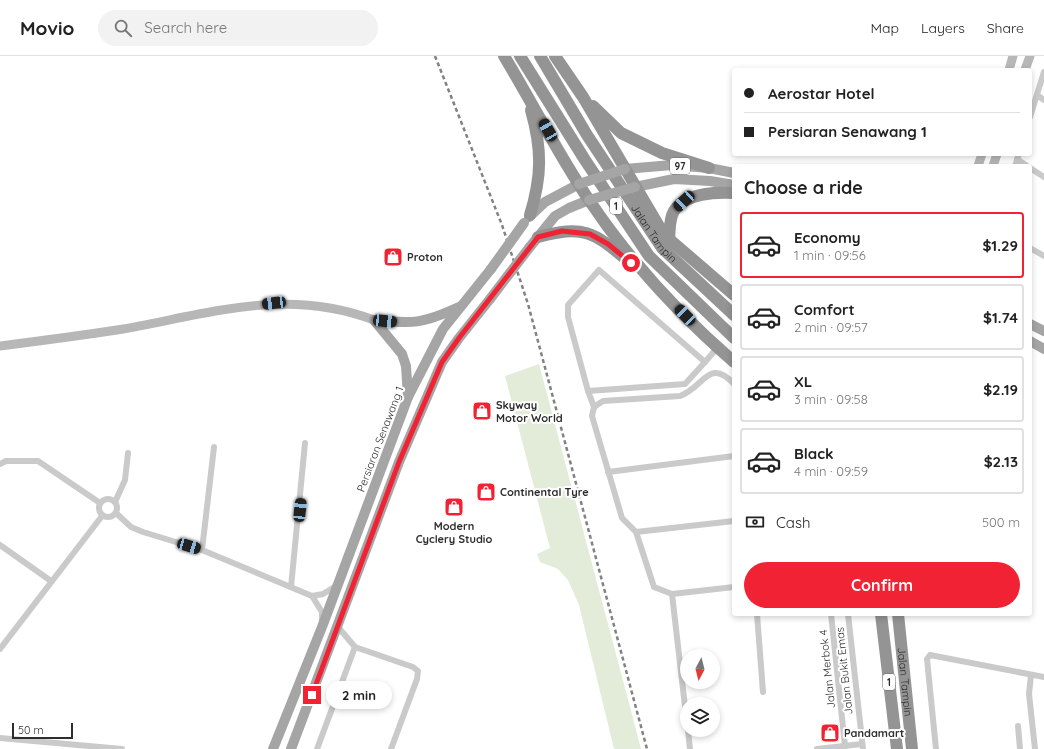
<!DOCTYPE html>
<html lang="en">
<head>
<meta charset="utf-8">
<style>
  body { margin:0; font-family:Quicksand,sans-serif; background:#f2f2f2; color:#222; height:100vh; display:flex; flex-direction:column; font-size:15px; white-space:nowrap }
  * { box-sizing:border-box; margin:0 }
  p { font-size:13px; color:#767676 }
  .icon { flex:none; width:22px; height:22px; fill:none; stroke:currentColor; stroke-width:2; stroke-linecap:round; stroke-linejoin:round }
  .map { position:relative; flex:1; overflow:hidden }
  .sheet { position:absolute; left:732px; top:108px; width:300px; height:452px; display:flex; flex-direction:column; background:#fff; border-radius:4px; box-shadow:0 2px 6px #0003 }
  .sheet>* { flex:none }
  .guide { position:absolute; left:732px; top:12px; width:300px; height:88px; border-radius:4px; box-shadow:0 2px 6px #0003; display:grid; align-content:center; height:88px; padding:0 12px; background:#fff }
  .needle { width:26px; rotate:187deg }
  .controls { position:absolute; left:680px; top:593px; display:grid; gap:8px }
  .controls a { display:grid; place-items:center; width:40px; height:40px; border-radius:50%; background:#fff; box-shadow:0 2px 6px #0003; font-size:20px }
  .scale { position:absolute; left:12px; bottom:10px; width:61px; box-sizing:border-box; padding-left:4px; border:2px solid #2d2d2d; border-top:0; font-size:11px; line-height:14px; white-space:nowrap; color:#2d2d2d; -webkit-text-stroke:3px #fff; paint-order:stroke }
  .end { position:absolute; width:18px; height:18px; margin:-9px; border:5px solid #f12233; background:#fff; box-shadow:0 0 0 2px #fff }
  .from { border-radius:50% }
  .bubble { position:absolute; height:28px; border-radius:14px; background:#fff; box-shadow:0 2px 6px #0003; font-size:13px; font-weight:700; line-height:28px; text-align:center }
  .car { position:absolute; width:12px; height:24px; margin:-12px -6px; border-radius:5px; box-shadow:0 0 3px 1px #0007; background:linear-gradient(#222 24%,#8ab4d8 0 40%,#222 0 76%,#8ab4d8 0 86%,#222 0) }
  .guide b { display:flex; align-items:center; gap:14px; height:38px; font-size:15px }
  .guide b+b { border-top:1px solid #e0e0e0 }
  .guide i { width:10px; height:10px; background:#222 }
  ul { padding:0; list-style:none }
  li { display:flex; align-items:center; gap:12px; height:66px; margin:0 8px 6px; padding:0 4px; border:2px solid #e0e0e0; border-radius:4px }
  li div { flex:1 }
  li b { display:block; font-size:15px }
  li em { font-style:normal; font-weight:700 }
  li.selected { border-color:#f12233 }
  li>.icon { width:36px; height:36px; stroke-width:1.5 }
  h2 { padding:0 12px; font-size:18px; line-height:48px }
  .pay { display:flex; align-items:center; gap:10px; height:44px; padding:0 12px; font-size:15px }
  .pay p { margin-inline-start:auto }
  .action { display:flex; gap:8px; margin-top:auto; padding:8px 12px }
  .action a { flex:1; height:46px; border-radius:24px; background:#f12233; color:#fff; font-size:16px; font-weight:700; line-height:46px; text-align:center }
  header { display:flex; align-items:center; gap:24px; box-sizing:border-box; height:56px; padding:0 20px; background:#fff; border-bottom:1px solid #e0e0e0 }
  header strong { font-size:19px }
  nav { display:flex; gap:22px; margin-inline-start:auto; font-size:14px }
  .search { width:280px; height:36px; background:#f2f2f2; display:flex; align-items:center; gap:10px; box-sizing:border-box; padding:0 14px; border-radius:22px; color:#767676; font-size:15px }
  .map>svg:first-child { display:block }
  .green { fill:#e3ecd9 }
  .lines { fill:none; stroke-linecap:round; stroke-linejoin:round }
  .street { stroke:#cacaca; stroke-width:6 }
  .secondary { stroke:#b7b7b7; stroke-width:9 }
  .primary { stroke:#a5a5a5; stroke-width:10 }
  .highway { stroke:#949494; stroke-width:12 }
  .rail { stroke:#828282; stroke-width:2.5; stroke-dasharray:4 3; stroke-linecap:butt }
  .primary-bridge { stroke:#a5a5a5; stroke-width:10 }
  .route { stroke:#f12233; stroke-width:5 }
  .labels { text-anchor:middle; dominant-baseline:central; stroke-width:4; stroke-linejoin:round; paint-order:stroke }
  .shield { fill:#fff; stroke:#6c6c6c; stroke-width:1 }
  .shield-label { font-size:10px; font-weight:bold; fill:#2d2d2d }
  .street-label { font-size:11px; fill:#2d2d2d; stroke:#fff }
  .poi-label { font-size:11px; font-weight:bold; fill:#2d2d2d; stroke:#fff; text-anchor:start }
</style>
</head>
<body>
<header>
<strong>Movio</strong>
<div class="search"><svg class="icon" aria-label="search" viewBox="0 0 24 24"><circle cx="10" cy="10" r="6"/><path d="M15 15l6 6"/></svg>Search here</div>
<nav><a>Map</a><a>Layers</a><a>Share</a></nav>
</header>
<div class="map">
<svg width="1044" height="693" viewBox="0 0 1044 693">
  <rect width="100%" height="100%" fill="#fff"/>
  <polygon class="green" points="539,308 634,666 641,693 614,693 579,549 568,524 558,513 540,506 537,498 550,492 505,320"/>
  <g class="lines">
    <g class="street">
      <polyline points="1037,39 1044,44"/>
      <polyline points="1030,61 1044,16"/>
      <polyline points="1017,103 1027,110"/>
      <polyline points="1015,110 1019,98"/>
      <polyline points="1030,112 1044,121"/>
      <polyline points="1030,192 1044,200"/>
      <polyline points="717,292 705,306 599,214 568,249 568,261 588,335 594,351 592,360 622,462 636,476 654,531 672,538 734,531"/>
      <polyline points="588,335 685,328 705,306"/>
      <path d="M594,351L603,345L680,340C704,331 709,301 734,328"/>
      <polyline points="0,408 6,405 38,405 100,447"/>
      <polyline points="608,416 734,400"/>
      <circle cx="108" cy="452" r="9"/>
      <polyline points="115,446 125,424 128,397"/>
      <polyline points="116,457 131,471 143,476 202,494 312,540 323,538 336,530"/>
      <polyline points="636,476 734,465"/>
      <polyline points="0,489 51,525"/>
      <polyline points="202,494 214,391"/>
      <polyline points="291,531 305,387"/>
      <polyline points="672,538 687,668"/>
      <polyline points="312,540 322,556 322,565"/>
      <polyline points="757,558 763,636"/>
      <polyline points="831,558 845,690"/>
      <polyline points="848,558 863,693"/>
      <polyline points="338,571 355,591 413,611 418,615 417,623 391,693"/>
      <polyline points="0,593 102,460"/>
      <polyline points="1031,619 1029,638 1035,693"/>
      <polyline points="1018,670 1020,693"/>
      <polyline points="688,674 690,693"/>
      <polyline points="0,682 122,693"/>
      <polyline points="317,693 355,591"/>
      <polyline points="817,693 862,688"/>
      <polyline points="936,693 927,603 930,599 1044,621"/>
    </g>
    <g class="secondary">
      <polyline points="1009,14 1013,0"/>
      <polyline points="1025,14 1030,0"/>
      <polyline points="978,110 982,98"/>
      <polyline points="993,110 997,98"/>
      <path d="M0,290C39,285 78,280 117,274C206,259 285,230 374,264"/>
    </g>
    <g class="primary">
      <polyline points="625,113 672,109 709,112 734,117"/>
      <polyline points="635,131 674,123 710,125 734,129"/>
      <polyline points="529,161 545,146 579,128"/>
      <polyline points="529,192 555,160 569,152 589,144"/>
      <path d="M374,264C413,268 422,268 459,251"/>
      <polyline points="374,264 402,298 406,310 408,341"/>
      <polyline points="1030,268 1044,275"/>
      <polyline points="1030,285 1044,293"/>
      <polyline points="273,693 322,571 408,341 443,273 491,213"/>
      <polyline points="291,693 399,406 433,327 442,306 459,282 490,243"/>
    </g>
    <g class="highway">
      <path d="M504,0C533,48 558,98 589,144C629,204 680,259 734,306"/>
      <polyline points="520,0 585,104 649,200 734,282"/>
      <path id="s1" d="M540,0L587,79L662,192L734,259"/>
      <polyline points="555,0 583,41 660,172 669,183 734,239"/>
      <polyline points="593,50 621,77 662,97 709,112"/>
      <path d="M530,159C542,120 542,93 531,54"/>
      <path d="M538,181C583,169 593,175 628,205"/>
      <path d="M669,183C670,174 669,163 674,155C685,137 716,136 734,137"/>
      <polyline points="881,558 897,693"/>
      <path id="s2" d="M898,558L912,693"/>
    </g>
    <polyline class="rail" points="435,0 502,169 528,248 647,693"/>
    <g class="primary-bridge">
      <polyline points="579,128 625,113"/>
      <polyline points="589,144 635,131"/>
      <polyline points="491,213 524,167"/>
      <polyline points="490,243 529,192"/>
    </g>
  </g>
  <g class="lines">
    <polyline class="route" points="312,639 399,406 433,327 442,306 459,282 538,181 562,175 590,178 608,188 631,207"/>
  </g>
  <defs>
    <symbol id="shop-square" viewBox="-11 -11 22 22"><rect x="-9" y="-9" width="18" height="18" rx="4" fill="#f12233" stroke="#fff"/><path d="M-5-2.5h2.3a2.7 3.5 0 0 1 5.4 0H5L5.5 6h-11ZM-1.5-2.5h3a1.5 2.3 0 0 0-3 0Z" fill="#fff"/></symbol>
  </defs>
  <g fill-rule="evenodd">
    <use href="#shop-square" x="382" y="190" width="22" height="22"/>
    <use href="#shop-square" x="471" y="344" width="22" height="22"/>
    <use href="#shop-square" x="475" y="425" width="22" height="22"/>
    <use href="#shop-square" x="443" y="440" width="22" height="22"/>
    <use href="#shop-square" x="819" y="666" width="22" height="22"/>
  </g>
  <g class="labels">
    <g class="shield">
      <rect x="670" y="102" width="20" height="16" rx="3"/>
      <rect x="610" y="142" width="12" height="16" rx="3"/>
      <rect x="883" y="618" width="12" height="16" rx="3"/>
    </g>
    <g class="shield-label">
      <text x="680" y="110">97</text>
      <text x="616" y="150">1</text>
      <text x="889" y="626">1</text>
    </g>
    <g class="street-label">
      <text stroke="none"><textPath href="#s1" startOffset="211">Jalan Tampin</textPath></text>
      <text transform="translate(380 383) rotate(-69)">Persiaran Senawang 1</text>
      <text transform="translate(827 613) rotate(-96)">Jalan Merbok 4</text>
      <text transform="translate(844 615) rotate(-96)">Jalan Bukit Emas</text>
      <text stroke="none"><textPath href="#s2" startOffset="68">Jalan Tampin</textPath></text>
    </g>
    <g class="poi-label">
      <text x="407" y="201">Proton</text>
      <text x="496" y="349">Skyway<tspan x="496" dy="13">Motor World</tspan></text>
      <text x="500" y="436">Continental Tyre</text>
      <text x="454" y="470" text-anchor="middle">Modern<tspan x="454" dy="13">Cyclery Studio</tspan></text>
      <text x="844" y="677">Pandamart</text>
    </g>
  </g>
</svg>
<div class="controls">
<a><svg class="needle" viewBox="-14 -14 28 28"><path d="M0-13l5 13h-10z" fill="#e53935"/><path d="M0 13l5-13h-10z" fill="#767676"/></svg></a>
<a><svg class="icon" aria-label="layers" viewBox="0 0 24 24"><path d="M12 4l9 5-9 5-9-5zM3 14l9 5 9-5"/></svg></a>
</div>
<div class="scale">50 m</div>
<i class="end from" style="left:631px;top:207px"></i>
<i class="end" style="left:312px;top:639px"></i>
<div class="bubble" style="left:326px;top:625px;width:66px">2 min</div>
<i class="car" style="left:548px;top:74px;rotate:330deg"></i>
<i class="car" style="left:684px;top:145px;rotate:227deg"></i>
<i class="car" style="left:274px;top:247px;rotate:263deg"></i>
<i class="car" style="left:685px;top:259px;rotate:316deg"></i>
<i class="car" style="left:385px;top:265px;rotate:96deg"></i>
<i class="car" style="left:300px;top:454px;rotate:6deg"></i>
<i class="car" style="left:189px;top:490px;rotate:106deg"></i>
<div class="guide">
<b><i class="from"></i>Aerostar Hotel</b>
<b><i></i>Persiaran Senawang 1</b>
</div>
<section class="sheet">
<h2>Choose a ride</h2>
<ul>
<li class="selected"><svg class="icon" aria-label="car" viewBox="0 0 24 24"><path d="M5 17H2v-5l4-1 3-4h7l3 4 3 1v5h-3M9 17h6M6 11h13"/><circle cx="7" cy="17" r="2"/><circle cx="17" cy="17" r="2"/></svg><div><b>Economy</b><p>1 min · 09:56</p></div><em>$1.29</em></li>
<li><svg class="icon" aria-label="car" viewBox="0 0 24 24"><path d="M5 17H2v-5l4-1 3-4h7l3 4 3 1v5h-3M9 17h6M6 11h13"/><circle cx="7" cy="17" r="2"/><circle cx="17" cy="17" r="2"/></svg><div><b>Comfort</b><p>2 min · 09:57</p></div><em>$1.74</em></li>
<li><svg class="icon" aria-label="car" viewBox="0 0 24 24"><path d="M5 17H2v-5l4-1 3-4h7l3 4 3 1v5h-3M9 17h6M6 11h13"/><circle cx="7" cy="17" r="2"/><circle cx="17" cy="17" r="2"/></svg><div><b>XL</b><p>3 min · 09:58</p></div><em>$2.19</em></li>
<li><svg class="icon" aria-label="car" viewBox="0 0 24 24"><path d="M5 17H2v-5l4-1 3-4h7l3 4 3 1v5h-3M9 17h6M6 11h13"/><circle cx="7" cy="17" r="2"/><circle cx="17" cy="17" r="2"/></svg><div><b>Black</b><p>4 min · 09:59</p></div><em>$2.13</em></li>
</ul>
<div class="pay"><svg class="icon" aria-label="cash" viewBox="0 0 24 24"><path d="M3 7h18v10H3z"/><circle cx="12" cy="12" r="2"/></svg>Cash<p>500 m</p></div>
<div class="action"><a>Confirm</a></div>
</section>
</div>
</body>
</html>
